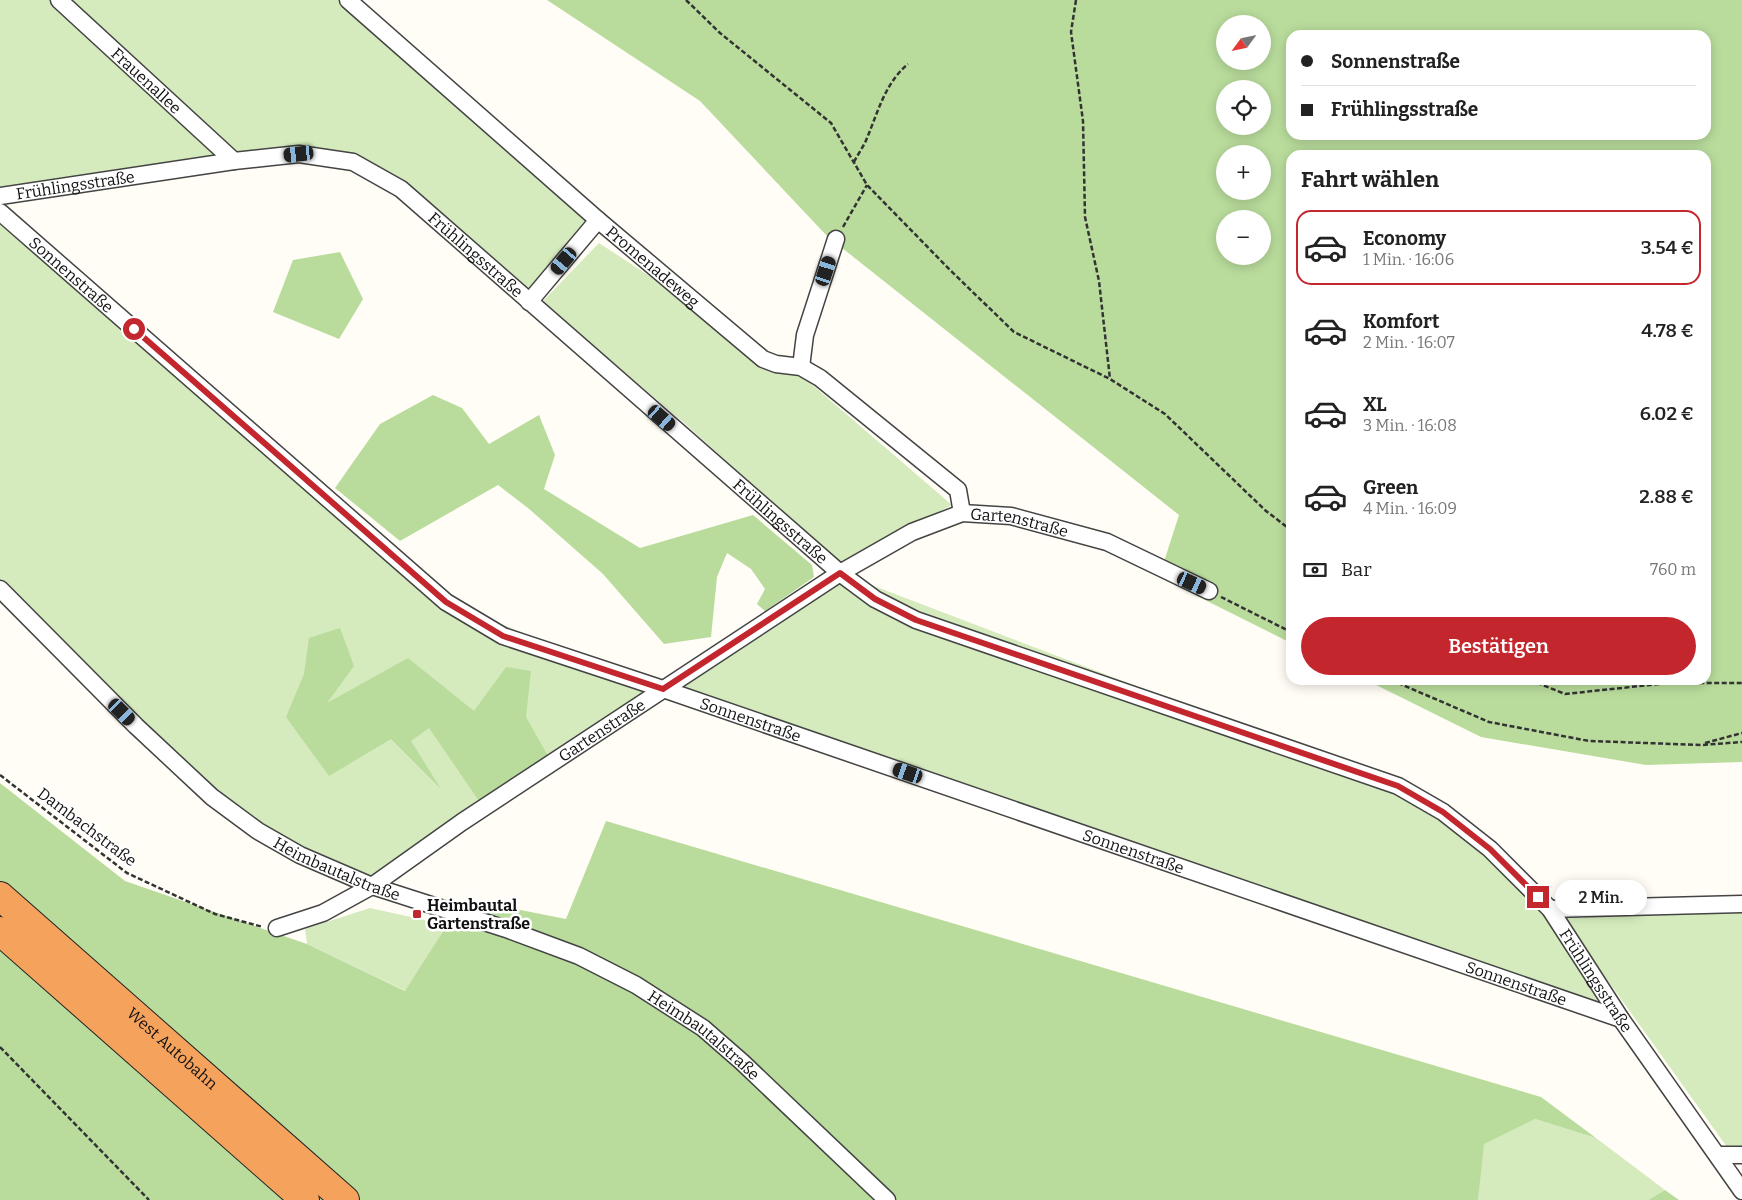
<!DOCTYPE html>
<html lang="de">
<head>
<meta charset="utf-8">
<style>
  body { margin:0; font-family:Bitter,serif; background:#f6f6f6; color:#222; height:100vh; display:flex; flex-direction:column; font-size:19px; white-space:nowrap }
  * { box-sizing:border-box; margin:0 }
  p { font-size:16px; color:#767676 }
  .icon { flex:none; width:28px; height:28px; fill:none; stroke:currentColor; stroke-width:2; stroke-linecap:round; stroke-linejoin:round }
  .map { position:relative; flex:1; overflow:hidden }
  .panel { position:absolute; left:1286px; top:150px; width:425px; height:535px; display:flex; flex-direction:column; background:#fff; border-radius:15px; box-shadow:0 2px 12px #0003 }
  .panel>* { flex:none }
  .banner { position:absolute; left:1286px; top:30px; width:425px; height:110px; border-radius:15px; box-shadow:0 2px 12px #0003; display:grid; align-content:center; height:110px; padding:0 15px; background:#fff }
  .needle { width:32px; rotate:237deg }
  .tools { position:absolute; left:1216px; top:15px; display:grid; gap:10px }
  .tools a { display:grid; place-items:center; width:55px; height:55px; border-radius:50%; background:#fff; box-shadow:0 2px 12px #0003; font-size:25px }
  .end { position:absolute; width:22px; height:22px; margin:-11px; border:6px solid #c4262e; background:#fff; box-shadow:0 0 0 2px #fff }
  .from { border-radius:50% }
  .bubble { position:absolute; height:35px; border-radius:18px; background:#fff; box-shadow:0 2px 12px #0003; font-size:16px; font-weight:600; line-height:35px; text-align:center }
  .car { position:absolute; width:15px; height:30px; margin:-15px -8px; border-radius:6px; box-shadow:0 0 4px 1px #0007; background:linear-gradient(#222 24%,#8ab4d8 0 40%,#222 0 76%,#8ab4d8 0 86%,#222 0) }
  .banner b { display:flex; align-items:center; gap:18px; height:48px; font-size:19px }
  .banner b+b { border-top:1px solid #e0e0e0 }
  .banner i { width:12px; height:12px; background:#222 }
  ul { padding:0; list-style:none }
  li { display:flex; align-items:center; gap:15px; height:75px; margin:0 10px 8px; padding:0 5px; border:2px solid transparent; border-radius:15px }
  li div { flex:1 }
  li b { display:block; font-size:19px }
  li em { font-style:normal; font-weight:600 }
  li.active { border-color:#c4262e }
  li>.icon { width:45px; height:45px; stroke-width:1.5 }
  h2 { padding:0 15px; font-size:22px; line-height:60px }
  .pay { display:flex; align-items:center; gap:12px; height:55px; padding:0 15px; font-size:19px }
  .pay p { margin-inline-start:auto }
  .primary-button { display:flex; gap:10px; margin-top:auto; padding:10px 15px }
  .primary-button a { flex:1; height:58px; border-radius:30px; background:#c4262e; color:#fff; font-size:20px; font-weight:600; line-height:58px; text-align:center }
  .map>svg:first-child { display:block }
  .green { fill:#d5ebbd }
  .forest { fill:#b9dc9c; fill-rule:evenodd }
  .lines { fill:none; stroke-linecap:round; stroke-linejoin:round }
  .minor-casing { stroke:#444; stroke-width:19 }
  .motorway-casing { stroke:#222; stroke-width:30 }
  .path { stroke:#333; stroke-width:2.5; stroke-dasharray:5 2.5; stroke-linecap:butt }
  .minor { stroke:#fff; stroke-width:16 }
  .motorway { stroke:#f5a25d; stroke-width:28 }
  .route { stroke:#c4262e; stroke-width:6 }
  .poi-dot { fill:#c4262e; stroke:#fff; stroke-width:2 }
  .labels { text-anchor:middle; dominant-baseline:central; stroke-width:5; stroke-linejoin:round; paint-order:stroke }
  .street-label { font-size:16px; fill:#111; stroke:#fff }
  .poi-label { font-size:16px; font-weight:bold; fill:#111; stroke:#fff; text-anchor:start }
</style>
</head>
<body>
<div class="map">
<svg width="1742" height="1200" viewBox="0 0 1742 1200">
  <rect width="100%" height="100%" fill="#fffdf5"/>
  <g class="green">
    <polygon points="0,0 348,0 598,220 529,302 401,189 353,162 299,154 0,196"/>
    <polygon points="0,212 446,602 663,689 840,573 1398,786 1550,909 1621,1019 663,689 372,886 229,810 0,584"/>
    <polygon points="599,243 802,376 952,505 839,563 682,421 542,302"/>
    <polygon points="370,908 447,925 406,991 307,944 305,929"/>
    <polygon points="1742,912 1742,1147 1727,1147 1563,918"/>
    <polygon points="1535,1119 1596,1138 1665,1190 1648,1200 1478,1200 1483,1144"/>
  </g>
  <g class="forest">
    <path d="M547,0H1742V762L1646,765L1481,737L1366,680H1706V155H1291V643L1159,577L1179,515L827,236L700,101ZM1225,24H1262V61H1225ZM1291,35H1706V135H1291ZM1225,89H1262V126H1225ZM1225,154H1262V191H1225ZM1225,219H1262V256H1225Z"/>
    <polygon points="340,252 363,299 339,339 273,312 293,260"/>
    <polygon points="433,395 462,408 489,444 539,415 555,455 544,489 640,548 753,515 812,565 814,577 765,611 757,604 765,589 751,569 727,553 717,577 711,637 664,644 603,574 528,508 498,485 400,541 335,488 380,424"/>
    <polygon points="340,628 354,666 327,703 408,658 474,711 506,667 531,671 526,717 548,756 481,804 429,728 411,741 441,789 391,739 329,776 286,717 304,674 309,638"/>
    <polygon points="0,783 125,881 307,944 405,991 447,925 466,899 566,919 606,821 1541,1097 1596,1138 1535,1119 1484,1144 1478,1200 0,1200"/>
    <polygon points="1665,1190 1679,1200 1648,1200"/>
  </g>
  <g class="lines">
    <defs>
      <g id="minor">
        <path id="s1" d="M59,0L234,161"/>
        <path id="s2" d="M348,0L598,220L763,359L776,364L801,367L820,378L958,490L962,513"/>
        <path id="s3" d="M0,196L234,161L299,154L353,162L401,189L840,573L875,599L916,620L1398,786L1443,812L1490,849L1550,909L1621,1019L1742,1191"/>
        <path id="s4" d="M0,212L446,602L503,636L663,689L1621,1019"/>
        <polyline points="529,302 598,220"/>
        <polyline points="801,367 805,335 836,239"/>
        <path id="s5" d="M0,589L136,726L212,797L258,831L300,855L372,886L509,930L579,956L636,985L703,1028L742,1062L887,1200"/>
        <polyline points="1550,909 1742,904"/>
        <path id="s6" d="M277,928L323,913L372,886L462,822L840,573L912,532L962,513L1011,516L1107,542L1209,591"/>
        <polyline points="1718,1155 1742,1155"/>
      </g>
      <g id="motorway">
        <path id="s7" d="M0,896L345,1200"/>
        <polyline points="0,931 305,1200"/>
      </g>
    </defs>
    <use href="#minor" class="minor-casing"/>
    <use href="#motorway" class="motorway-casing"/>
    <g class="path">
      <polyline points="686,0 720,33 831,123 867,185 950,270 1014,332 1110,379 1165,414 1266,511 1291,530"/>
      <polyline points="1076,0 1071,32 1083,121 1085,217 1099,281 1110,379"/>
      <path d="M854,162C858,154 864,146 867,138C878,112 885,83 908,64"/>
      <polyline points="843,227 867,185"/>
      <polyline points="1221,597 1291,632"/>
      <polyline points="1391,680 1489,722 1589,741 1702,745 1742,742"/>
      <polyline points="1530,680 1565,694 1668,683 1742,683"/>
      <polyline points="1705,743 1742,733"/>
      <polyline points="0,775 127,873 215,914 263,927"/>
      <polyline points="0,1047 149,1200"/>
    </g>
    <use href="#minor" class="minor"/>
    <use href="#motorway" class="motorway"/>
  </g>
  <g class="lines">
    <polyline class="route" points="134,329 446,602 503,636 663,689 840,573 875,599 916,620 1398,786 1443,812 1490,849 1538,897"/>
  </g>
  <rect class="poi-dot" x="412" y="909" width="10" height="10" rx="2.5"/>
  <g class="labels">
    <g class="street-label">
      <text stroke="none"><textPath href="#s1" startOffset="119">Frauenallee</textPath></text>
      <text stroke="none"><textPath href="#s3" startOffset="76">Frühlingsstraße</textPath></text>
      <text stroke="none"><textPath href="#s3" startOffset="511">Frühlingsstraße</textPath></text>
      <text stroke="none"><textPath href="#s2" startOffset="405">Promenadeweg</textPath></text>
      <text stroke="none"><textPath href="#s4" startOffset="95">Sonnenstraße</textPath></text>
      <text stroke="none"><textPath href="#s3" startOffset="916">Frühlingsstraße</textPath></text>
      <text stroke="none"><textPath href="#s6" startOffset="862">Gartenstraße</textPath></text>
      <text stroke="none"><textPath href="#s4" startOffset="920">Sonnenstraße</textPath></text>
      <text stroke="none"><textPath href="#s6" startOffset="382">Gartenstraße</textPath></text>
      <text transform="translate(87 827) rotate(37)">Dambachstraße</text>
      <text stroke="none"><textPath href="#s4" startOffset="1325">Sonnenstraße</textPath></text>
      <text stroke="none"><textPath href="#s5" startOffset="442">Heimbautalstraße</textPath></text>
      <text stroke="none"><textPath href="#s3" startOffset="1876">Frühlingsstraße</textPath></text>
      <text stroke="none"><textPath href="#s4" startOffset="1730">Sonnenstraße</textPath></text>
      <text stroke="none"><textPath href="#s5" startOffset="848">Heimbautalstraße</textPath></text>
      <text stroke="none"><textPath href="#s7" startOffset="230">West Autobahn</textPath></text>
    </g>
    <g class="poi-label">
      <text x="427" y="905">Heimbautal<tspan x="427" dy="18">Gartenstraße</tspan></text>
    </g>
  </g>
</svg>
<div class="tools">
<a><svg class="needle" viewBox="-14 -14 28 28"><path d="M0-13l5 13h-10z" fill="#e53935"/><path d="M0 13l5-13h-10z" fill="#767676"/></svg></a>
<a><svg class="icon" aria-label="locate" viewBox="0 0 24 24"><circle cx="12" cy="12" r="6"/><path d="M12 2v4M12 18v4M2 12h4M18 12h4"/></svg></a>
<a>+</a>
<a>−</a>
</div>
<i class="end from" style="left:134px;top:329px"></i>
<i class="end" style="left:1538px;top:897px"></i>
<div class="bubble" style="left:1555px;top:880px;width:92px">2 Min.</div>
<i class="car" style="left:299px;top:154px;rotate:264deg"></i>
<i class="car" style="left:564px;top:261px;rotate:220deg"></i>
<i class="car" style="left:826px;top:271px;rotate:18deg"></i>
<i class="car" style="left:662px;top:418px;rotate:131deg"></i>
<i class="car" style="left:1192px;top:583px;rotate:115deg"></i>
<i class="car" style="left:122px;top:712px;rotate:135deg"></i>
<i class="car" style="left:908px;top:773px;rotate:289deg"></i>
<div class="banner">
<b><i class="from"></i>Sonnenstraße</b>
<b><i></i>Frühlingsstraße</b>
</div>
<section class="panel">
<h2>Fahrt wählen</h2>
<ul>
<li class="active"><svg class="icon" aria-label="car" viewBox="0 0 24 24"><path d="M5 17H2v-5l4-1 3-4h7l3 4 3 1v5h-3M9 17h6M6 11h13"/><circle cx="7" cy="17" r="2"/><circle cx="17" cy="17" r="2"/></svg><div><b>Economy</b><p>1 Min. · 16:06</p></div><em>3.54 €</em></li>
<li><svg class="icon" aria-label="car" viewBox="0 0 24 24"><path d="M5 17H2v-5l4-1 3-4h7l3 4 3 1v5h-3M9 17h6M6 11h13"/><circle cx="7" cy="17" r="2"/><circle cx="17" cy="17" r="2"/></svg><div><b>Komfort</b><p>2 Min. · 16:07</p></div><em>4.78 €</em></li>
<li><svg class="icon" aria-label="car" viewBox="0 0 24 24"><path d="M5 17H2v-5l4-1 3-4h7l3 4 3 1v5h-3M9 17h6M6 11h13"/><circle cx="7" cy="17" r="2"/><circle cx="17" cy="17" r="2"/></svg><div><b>XL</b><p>3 Min. · 16:08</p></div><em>6.02 €</em></li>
<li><svg class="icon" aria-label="car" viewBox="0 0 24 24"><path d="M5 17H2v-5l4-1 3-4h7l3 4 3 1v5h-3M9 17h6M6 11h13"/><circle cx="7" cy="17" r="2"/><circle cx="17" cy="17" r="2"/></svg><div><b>Green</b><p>4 Min. · 16:09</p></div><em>2.88 €</em></li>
</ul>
<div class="pay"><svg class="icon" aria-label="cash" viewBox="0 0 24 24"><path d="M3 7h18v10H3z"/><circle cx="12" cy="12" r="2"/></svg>Bar<p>760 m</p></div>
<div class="primary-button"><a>Bestätigen</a></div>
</section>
</div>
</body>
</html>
